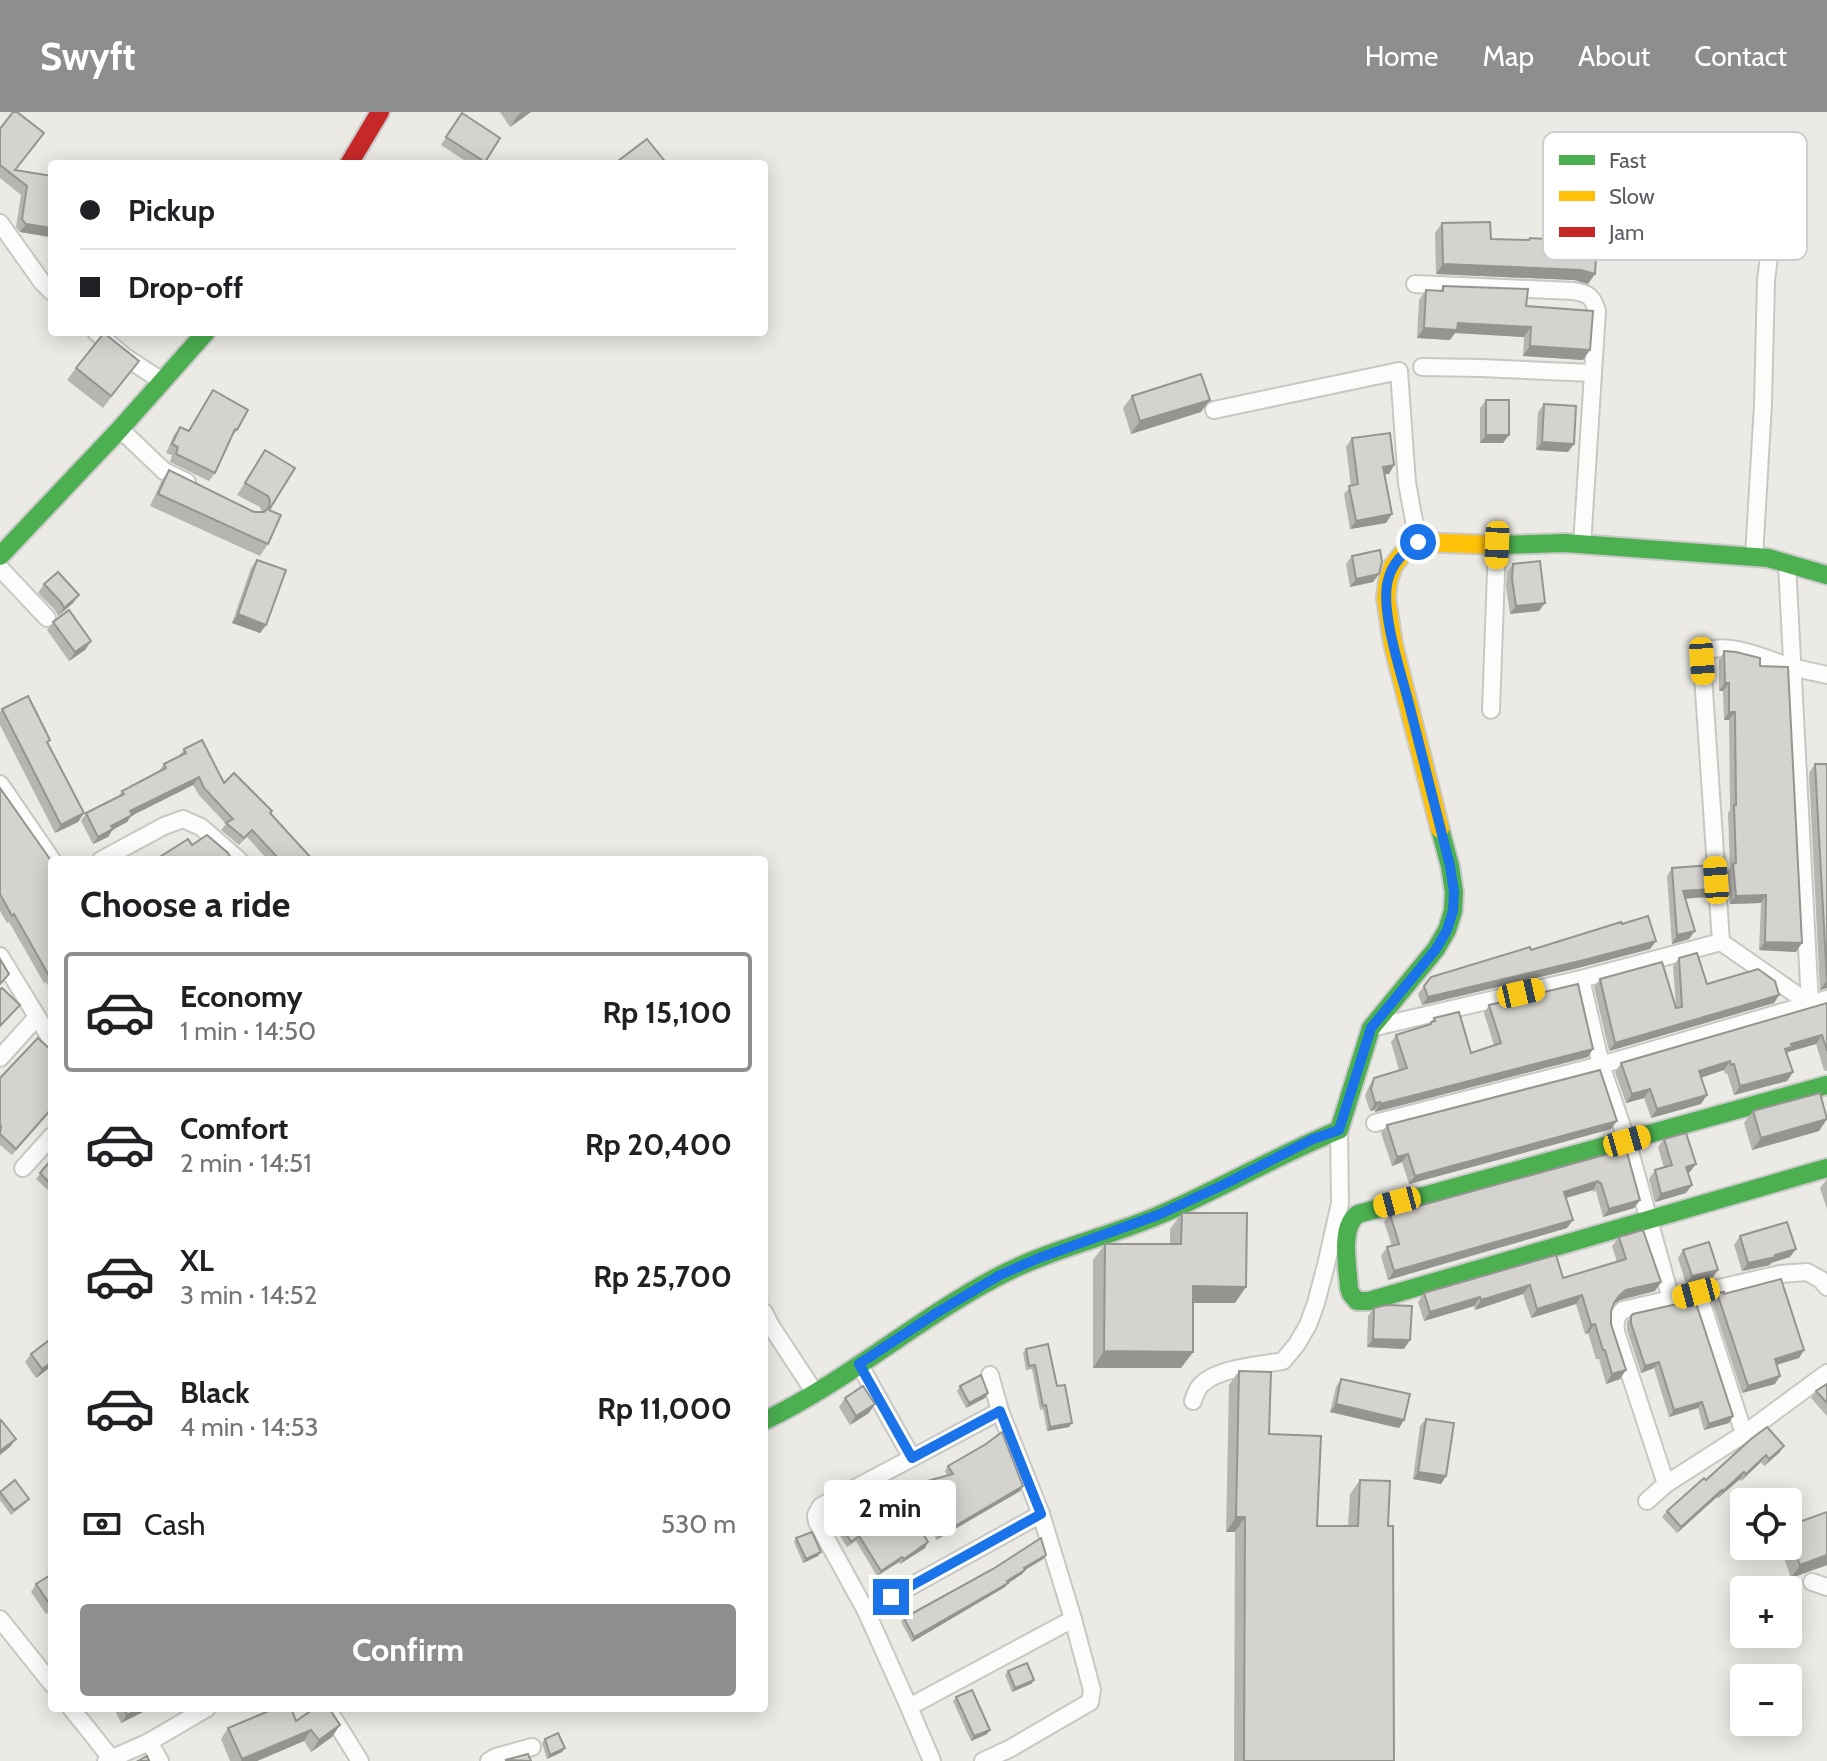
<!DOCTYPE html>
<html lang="en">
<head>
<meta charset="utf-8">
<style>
  body { margin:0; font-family:Cabin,sans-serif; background:#f6f6f6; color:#202124; height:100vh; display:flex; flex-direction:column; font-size:30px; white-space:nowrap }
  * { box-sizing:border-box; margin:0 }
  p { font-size:26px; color:#757577 }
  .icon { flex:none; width:44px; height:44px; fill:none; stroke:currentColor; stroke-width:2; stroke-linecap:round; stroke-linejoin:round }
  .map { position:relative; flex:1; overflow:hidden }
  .side { position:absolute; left:48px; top:744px; width:720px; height:856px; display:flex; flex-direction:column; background:#fff; border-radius:8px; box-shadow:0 4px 20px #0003 }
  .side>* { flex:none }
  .guide { position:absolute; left:48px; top:48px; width:720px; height:176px; border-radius:8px; box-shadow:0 4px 20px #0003; display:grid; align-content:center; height:176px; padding:0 32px; background:#fff }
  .tools { position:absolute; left:1730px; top:1376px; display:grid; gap:16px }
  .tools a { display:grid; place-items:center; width:72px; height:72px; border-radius:8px; background:#fff; box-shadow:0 4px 20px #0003; font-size:40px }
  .end { position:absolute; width:36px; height:36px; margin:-18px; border:10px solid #1a73e8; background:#fff; box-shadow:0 0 0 4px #fff }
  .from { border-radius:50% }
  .bubble { position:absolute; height:56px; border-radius:8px; background:#fff; box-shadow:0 4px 20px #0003; font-size:26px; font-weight:700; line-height:56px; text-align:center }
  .car { position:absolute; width:24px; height:48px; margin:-24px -12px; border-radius:10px; box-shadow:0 0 6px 2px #0007; background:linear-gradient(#f5c518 24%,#345 0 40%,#f5c518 0 76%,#345 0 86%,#f5c518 0) }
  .guide b { display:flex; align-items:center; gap:28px; height:76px; font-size:30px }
  .guide b+b { border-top:2px solid #e0e0e0 }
  .guide i { width:20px; height:20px; background:#202124 }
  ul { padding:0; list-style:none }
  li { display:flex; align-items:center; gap:24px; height:120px; margin:0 16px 12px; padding:0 16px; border:4px solid transparent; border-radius:8px }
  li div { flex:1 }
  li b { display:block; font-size:30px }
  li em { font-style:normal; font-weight:700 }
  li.current { border-color:#8d8e90 }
  li>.icon { width:72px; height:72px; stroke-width:1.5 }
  h2 { padding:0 32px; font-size:36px; line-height:96px }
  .pay { display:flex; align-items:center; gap:20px; height:88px; padding:0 32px; font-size:30px }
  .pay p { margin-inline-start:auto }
  .primary-button { display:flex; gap:16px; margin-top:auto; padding:16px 32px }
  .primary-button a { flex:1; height:92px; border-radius:8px; background:#8d8e90; color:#fff; font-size:32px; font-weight:700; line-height:92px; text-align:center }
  header { display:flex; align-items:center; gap:48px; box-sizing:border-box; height:112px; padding:0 40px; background:#8d8e90; color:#fff }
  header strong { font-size:38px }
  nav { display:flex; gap:44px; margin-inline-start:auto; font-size:28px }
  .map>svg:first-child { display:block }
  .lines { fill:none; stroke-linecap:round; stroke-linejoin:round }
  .street-casing { stroke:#c7c8c6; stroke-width:20 }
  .fast-casing { stroke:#c8c9c8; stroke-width:22 }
  .slow-casing { stroke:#c8c9c8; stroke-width:22 }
  .jam-casing { stroke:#c8c9c8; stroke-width:22 }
  .street { stroke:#fcfcfb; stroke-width:16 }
  .fast { stroke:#4caf50; stroke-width:18 }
  .slow { stroke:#ffc107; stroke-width:18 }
  .jam { stroke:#c62828; stroke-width:18 }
  .wall { fill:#b6b5b2 }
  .shaded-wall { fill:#949491 }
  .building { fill:#d4d3cf; stroke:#949491; stroke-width:2 }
  .route { stroke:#1a73e8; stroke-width:10 }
  .key { fill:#fff; stroke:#ceced0; stroke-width:2 }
  .key-label { font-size:22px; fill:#5a5d63 }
</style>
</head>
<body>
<header>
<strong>Swyft</strong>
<nav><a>Home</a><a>Map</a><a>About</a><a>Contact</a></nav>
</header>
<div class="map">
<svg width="1827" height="1649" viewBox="0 0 1827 1649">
  <rect width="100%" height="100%" fill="#ebeae4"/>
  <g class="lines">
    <defs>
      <g id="street">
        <polyline points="0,111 42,170 52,180"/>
        <path d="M1415,172L1573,179C1588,181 1593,185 1597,199L1582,433"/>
        <polyline points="96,220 125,245 162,269"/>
        <polyline points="1422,255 1481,256 1593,261"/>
        <polyline points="1214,298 1399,259 1407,371 1418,430"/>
        <polyline points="120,317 164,359 187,370"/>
        <polyline points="1754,445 1763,292 1766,168 1776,91"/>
        <polyline points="1787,452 1810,892"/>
        <polyline points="0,456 47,506"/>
        <polyline points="1491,598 1497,433"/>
        <polyline points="0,672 52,748"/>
        <polyline points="101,748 164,714 183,707 201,715 239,748"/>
        <polyline points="0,844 52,929"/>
        <path d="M1581,867L1601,953L1627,1029L1671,1187L1623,1198C1615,1205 1615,1210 1616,1220L1666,1372"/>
        <path d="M1810,892L1721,830L1702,549C1704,542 1706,538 1714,537C1736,533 1769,548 1789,554C1802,558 1814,560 1827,563"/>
        <polyline points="1371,916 1581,867 1721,830"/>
        <polyline points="0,946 37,905"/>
        <polyline points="1375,1011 1601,953 1827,887"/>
        <polyline points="23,1056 52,1024"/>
        <polyline points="1696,1181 1703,1195 1744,1322"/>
        <polyline points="1671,1187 1780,1162 1807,1160 1820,1167 1827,1175"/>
        <polyline points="764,1200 771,1214 815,1281"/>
        <polyline points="859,1252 912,1346 1000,1299"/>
        <path d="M1193,1289C1195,1283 1197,1276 1202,1272C1218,1256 1261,1253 1283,1249L1297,1232L1308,1213L1316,1191L1326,1153L1340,1091L1339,1018"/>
        <polyline points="912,1346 821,1394 816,1403 817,1410 866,1499 909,1595 1073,1507 1041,1402 1000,1299 990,1263"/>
        <polyline points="1647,1389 1666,1372 1744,1322 1827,1261"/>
        <polyline points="1812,1470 1827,1475"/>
        <polyline points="866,1499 1041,1402"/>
        <polyline points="0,1507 52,1572"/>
        <polyline points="909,1595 932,1649"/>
        <polyline points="71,1596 111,1646"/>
        <polyline points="327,1596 360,1649"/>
        <polyline points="149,1630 160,1649"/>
        <polyline points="106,1649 149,1630 207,1596"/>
        <polyline points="489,1649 496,1645 532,1635"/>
        <polyline points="983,1649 1011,1636 1090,1590 1092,1578 1073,1507"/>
      </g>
      <g id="fast">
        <polyline points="1496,433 1565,431 1768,446 1827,463"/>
        <polyline points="0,444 120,317 206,220"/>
        <path d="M1827,973L1358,1102C1339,1115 1348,1155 1349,1176L1351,1182L1357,1189H1369L1827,1056"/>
        <path d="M764,1309C847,1269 916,1208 997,1165C1048,1138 1104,1126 1157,1104C1219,1078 1277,1043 1339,1018L1371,916L1436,837L1447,818L1453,799L1454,780L1450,754L1440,717"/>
      </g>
      <polyline id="slow" points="1440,717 1393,532 1386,486 1388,469 1393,454 1404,440 1418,430 1496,433"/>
      <polyline id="jam" points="349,52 380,0"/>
    </defs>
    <use href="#street" class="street-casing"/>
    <use href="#fast" class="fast-casing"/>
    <use href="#slow" class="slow-casing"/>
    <use href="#jam" class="jam-casing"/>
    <use href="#street" class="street"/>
    <use href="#fast" class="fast"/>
    <use href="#slow" class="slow"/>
    <use href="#jam" class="jam"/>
  </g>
  <g class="wall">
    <polygon points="500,0 531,0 510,15"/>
    <polygon points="462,1 500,26 483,52 470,52 441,33"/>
    <polygon points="0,17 16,58 52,64 52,123 50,125 20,120 16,115 21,83 0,66"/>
    <polygon points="1563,109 1588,172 1574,168 1436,162 1435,121 1442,111 1491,127 1528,128 1530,126 1556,128 1557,119"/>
    <polygon points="1443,174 1526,194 1583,248 1523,244 1524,225 1455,221 1450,228 1417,226 1419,188 1426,178 1440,179"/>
    <polygon points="139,249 103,296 67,268 76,256"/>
    <polygon points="213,278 237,318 231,326 215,361 209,369 170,350 172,343 166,341 174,323 180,315 188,319"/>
    <polygon points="1132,284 1201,300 1131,322 1123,296"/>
    <polygon points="1486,288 1509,323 1503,331 1480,331 1480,296"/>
    <polygon points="1544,292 1574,332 1568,340 1536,338 1538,300"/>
    <polygon points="1352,326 1394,353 1389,362 1384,362 1386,411 1350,417 1344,382 1351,374 1346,335"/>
    <polygon points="265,338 295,356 269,398 268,432 260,444 150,394 161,370 169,358 254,400 262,400 260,395 237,383"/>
    <polygon points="1352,444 1379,462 1373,470 1350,475 1346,452"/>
    <polygon points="257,448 266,513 260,521 232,511 251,456"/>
    <polygon points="1513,452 1539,499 1510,502 1506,475 1507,460"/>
    <polygon points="44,472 73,491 58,504 55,498 38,481"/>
    <polygon points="53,510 91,529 85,538 69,549 47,518"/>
    <polygon points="1724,539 1760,554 1796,840 1759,838 1761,791 1730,792 1727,760 1730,756 1728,701 1730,698 1729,608 1724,608 1723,579 1719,579 1719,548"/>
    <polygon points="2,597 50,628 48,631 84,701 78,710 55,721 0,613 0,600"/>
    <polygon points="184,637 224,671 271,701 313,748 268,748 247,725 239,733 221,718 226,712 199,683 193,673 131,704 127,710 113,717 108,725 93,732 81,709 86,701 118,685 122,679 159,659 164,652 179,644"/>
    <polygon points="1815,652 1827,652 1827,876 1820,878 1809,661"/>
    <polygon points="0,676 52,750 52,881 46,870 44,871 9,810 7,811 0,799"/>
    <polygon points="1672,756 1707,785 1685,787 1689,827 1672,832 1667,764"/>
    <polygon points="1622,812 1656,829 1650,837 1578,856 1422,893 1418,882 1424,874 1531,838"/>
    <polygon points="1679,846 1707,872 1779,883 1774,891 1609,939 1594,875 1600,867 1676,895 1673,854"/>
    <polygon points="1827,891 1827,959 1824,958 1816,932 1788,940 1787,942 1793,960 1787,969 1734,983 1727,961 1725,962 1724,958 1701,966 1701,992 1651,1006 1644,986 1626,991 1615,960 1621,951"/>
    <polygon points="1489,893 1588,945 1375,1000 1374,998 1370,999 1365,984 1369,974 1374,966 1399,958 1391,930 1396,923 1429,913 1434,906 1471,941 1494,933 1484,901"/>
    <polygon points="52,939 52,946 50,949 52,998 12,1043 0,1033 0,966"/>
    <polygon points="1753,999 1827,1007 1819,1019 1752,1038 1744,1011"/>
    <polygon points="1387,1013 1611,1017 1409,1072 1402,1050 1392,1054 1381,1021"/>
    <polygon points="1664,1027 1690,1060 1688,1061 1686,1081 1655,1090 1649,1067 1655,1058 1664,1056 1658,1035"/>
    <polygon points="1626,1037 1640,1088 1634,1096 1603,1105 1596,1079 1593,1080 1593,1078 1566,1086 1567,1116 1388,1168 1381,1144 1387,1135 1392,1134 1384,1110 1390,1102"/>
    <polygon points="52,1047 52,1082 36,1067"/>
    <polygon points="1827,1067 1827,1097 1820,1076"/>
    <polygon points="1182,1101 1235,1191 1193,1191 1193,1240 1181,1256 1093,1256 1093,1148 1105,1132 1170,1132 1170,1117"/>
    <polygon points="1740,1124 1790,1145 1771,1151 1770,1153 1742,1159 1734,1133"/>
    <polygon points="1619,1125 1661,1170 1655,1179 1620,1188 1613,1192 1611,1200 1611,1212 1620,1267 1606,1272 1599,1247 1596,1247 1588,1221 1585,1222 1576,1192 1531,1206 1523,1182 1475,1198 1474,1194 1424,1209 1418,1190 1424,1181 1563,1166 1617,1150 1612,1134"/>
    <polygon points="1683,1138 1718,1158 1712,1166 1686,1172 1678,1146"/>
    <polygon points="1717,1181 1724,1182 1804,1238 1799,1246 1776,1252 1775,1272 1742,1281 1712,1189"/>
    <polygon points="1374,1196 1404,1237 1367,1235 1368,1204"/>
    <polygon points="1633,1202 1733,1304 1729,1311 1704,1318 1698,1296 1669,1305 1654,1256 1641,1261 1627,1218 1627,1210"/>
    <polygon points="1026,1237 1057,1274 1069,1315 1047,1319 1043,1297 1040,1298 1032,1257 1026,1258 1023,1241"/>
    <polygon points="31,1242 52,1254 36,1266 25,1250"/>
    <polygon points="1239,1259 1269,1322 1317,1414 1348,1414 1350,1382 1360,1368 1388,1414 1394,1649 1234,1649 1235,1420 1226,1420 1229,1273"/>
    <polygon points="1341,1267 1404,1308 1399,1316 1330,1300 1336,1275"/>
    <polygon points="1827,1272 1827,1304 1811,1286 1816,1279"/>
    <polygon points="960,1274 988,1281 985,1286 966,1296 957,1279"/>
    <polygon points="845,1286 869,1301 850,1313 839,1295"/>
    <polygon points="1426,1307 1446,1364 1441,1372 1413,1367 1420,1314"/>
    <polygon points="1784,1334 1779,1341 1764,1354 1761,1350 1741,1369 1740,1367 1718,1386 1717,1385 1677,1421 1662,1405 1667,1399 1706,1368"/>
    <polygon points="948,1354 1023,1374 1020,1379 936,1428 921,1375 924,1370 948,1364 945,1359"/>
    <polygon points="0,1380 29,1387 26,1391 11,1403 0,1388"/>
    <polygon points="1827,1400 1827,1453 1791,1466 1780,1434 1788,1434 1788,1414"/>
    <polygon points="839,1410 925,1436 900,1452 899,1450 877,1464 856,1429 847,1435 835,1415"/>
    <polygon points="796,1426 818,1444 803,1451 794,1430"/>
    <polygon points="1046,1443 1043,1447 1025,1458 1022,1462 1007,1472 1005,1475 912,1530 901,1510 904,1506"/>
    <polygon points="52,1462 52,1508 48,1501 46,1502 31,1480 36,1472"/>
    <polygon points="1008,1559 1034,1568 1031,1572 1012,1580 1005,1563"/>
    <polygon points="956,1585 987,1622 971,1629 953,1589"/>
    <polygon points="114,1596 151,1596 121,1611"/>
    <polygon points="296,1609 332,1625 311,1640 304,1629 257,1649 230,1649 221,1627 228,1616"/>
    <polygon points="545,1627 565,1636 562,1640 547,1647 542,1631"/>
  </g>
  <g class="shaded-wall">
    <polygon points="522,0 531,0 510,15 519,2"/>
    <polygon points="26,112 52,116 52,123 50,125 20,120"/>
    <polygon points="1443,152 1581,158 1595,162 1588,172 1574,168 1436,162"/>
    <polygon points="1458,211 1531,215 1524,225 1455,221 1450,228 1417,226 1424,216"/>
    <polygon points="1530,234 1590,238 1583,248 1523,244"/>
    <polygon points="1210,288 1201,300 1131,322 1140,309"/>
    <polygon points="1486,323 1509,323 1503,331 1480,331"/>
    <polygon points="1542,330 1574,332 1568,340 1536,338"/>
    <polygon points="1394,353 1389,362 1377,363 1383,355"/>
    <polygon points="1392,402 1386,411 1350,417 1356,409"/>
    <polygon points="1379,462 1373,470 1350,475 1356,467"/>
    <polygon points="79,483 73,491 58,504 64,496"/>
    <polygon points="1545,491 1539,499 1510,502 1516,494"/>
    <polygon points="238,502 266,513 260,521 232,511"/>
    <polygon points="91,529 85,538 69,549 75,540"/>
    <polygon points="1725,571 1729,571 1723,579 1719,579"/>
    <polygon points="1729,600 1735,600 1729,608 1724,608"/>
    <polygon points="199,665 193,673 131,704 127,710 107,721 113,717 108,725 93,732 98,725 130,699"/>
    <polygon points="84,701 78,710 55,721 61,713"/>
    <polygon points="1713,777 1707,785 1677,787 1683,779"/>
    <polygon points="1766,783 1761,791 1730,792 1736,784"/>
    <polygon points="1695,819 1689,827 1672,832 1677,823"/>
    <polygon points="1656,829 1650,837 1578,856 1422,893 1428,885"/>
    <polygon points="1765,830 1802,831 1796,840 1759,838"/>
    <polygon points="1827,868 1827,876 1820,878"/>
    <polygon points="1779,883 1774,891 1609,939 1615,931"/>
    <polygon points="1822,923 1816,932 1788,940 1786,944 1785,937 1791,932"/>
    <polygon points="1593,937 1588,945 1375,1000 1380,992"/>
    <polygon points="1730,949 1724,958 1693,968 1699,959"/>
    <polygon points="1793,960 1787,969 1734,983 1740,974"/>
    <polygon points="1650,977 1644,986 1626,991 1632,982"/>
    <polygon points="1707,983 1701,992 1651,1006 1657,997"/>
    <polygon points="1380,990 1374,998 1370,999 1375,991"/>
    <polygon points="1827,1007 1819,1019 1752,1038 1761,1026"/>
    <polygon points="1617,1009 1611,1017 1409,1072 1415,1064"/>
    <polygon points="1408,1042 1402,1050 1392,1054 1397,1045"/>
    <polygon points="1696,1052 1690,1060 1680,1063 1686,1055"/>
    <polygon points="1598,1069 1593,1078 1559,1088 1564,1080"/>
    <polygon points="1692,1073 1686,1081 1655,1090 1661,1082"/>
    <polygon points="1640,1088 1634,1096 1603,1105 1609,1097"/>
    <polygon points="1573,1108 1567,1116 1388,1168 1394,1159"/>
    <polygon points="1796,1137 1790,1145 1771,1151 1770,1153 1742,1159 1748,1151"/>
    <polygon points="1718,1158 1712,1166 1686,1172 1692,1164"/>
    <polygon points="1661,1170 1655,1179 1620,1188 1613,1193 1619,1184 1626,1178"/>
    <polygon points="1530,1173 1523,1182 1475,1198 1481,1188"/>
    <polygon points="1193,1174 1246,1175 1235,1191 1182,1191"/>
    <polygon points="1582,1183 1576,1192 1531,1206 1537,1197"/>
    <polygon points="1480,1185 1474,1194 1424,1209 1430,1200"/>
    <polygon points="1595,1212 1588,1221 1585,1222 1591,1213"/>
    <polygon points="1373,1227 1410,1228 1404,1237 1367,1235"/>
    <polygon points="1804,1238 1799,1246 1770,1255 1775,1247"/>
    <polygon points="1104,1239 1193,1240 1181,1256 1093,1256"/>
    <polygon points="52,1250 52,1254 36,1266 42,1257"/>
    <polygon points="1659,1250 1654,1256 1641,1261 1645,1254"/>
    <polygon points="1626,1258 1620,1267 1606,1272 1612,1262"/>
    <polygon points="1780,1264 1775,1272 1742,1281 1748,1274"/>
    <polygon points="988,1281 985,1286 966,1296 969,1291"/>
    <polygon points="1702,1290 1698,1296 1669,1305 1674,1298"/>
    <polygon points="875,1292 869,1301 850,1313 856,1304"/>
    <polygon points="1336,1292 1404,1308 1399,1316 1330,1300"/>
    <polygon points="1733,1304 1729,1311 1704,1318 1709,1312"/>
    <polygon points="1072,1311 1069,1315 1047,1319 1050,1315"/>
    <polygon points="16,1327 10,1335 0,1343 0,1339"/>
    <polygon points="1784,1334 1779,1341 1764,1354 1769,1347"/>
    <polygon points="1766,1343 1761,1350 1741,1369 1746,1362"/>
    <polygon points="1418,1360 1446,1364 1441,1372 1413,1367"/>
    <polygon points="1744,1360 1740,1367 1718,1386 1723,1379"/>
    <polygon points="1023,1374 1020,1379 936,1428 940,1423"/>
    <polygon points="1722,1378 1717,1385 1677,1421 1681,1415"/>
    <polygon points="1236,1405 1245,1405 1235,1420 1226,1420"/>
    <polygon points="928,1430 925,1436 900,1452 904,1447"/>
    <polygon points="821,1440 818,1444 803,1451 806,1447"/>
    <polygon points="1046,1443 1043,1447 1025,1458 1022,1462 1007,1472 1005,1475 912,1530 914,1525 1007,1469 1024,1456"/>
    <polygon points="1827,1443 1827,1453 1791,1466 1800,1453"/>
    <polygon points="902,1445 899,1450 877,1464 881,1459"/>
    <polygon points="1034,1568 1031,1572 1012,1580 1015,1576"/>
    <polygon points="142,1596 151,1596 121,1611 127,1603"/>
    <polygon points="340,1613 332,1625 311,1640 319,1628"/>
    <polygon points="311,1618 304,1629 257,1649 241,1649 242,1647"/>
    <polygon points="990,1618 987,1622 971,1629 974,1624"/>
    <polygon points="565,1636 562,1640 547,1647 550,1643"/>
  </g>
  <g class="building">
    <polygon points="13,0 17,0 44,21 15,58 52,64 52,116 26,112 22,107 27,74 0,53 0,17"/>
    <polygon points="462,1 500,26 485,50 446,25"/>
    <polygon points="647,27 667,52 614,52"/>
    <polygon points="1563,109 1598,111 1595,162 1581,158 1443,152 1442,111 1490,110 1491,127 1529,128 1530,126 1562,128"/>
    <polygon points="1443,174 1528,177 1526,194 1593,199 1590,238 1530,234 1531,215 1458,211 1457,218 1424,216 1426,178 1443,179"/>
    <polygon points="104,221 139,249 111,284 76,256"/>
    <polygon points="1201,262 1210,288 1140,309 1132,284"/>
    <polygon points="213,278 248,298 237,318 235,317 215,361 176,342 178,335 172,332 180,315 189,319"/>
    <rect x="1486" y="288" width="23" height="35"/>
    <polygon points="1544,292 1576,294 1574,332 1542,330"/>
    <polygon points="1390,321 1394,353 1383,355 1392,402 1356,409 1349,374 1358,372 1352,326"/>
    <polygon points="265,338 295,356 269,398 281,403 268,432 158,382 169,358 254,400 264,400 269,395 270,389 268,384 245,371"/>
    <polygon points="1380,438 1382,449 1379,462 1356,467 1352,444"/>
    <polygon points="257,448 286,458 266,513 238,502"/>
    <polygon points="1540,449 1545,491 1516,494 1512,467 1513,452"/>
    <polygon points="58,460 79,483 64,496 61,490 44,472"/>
    <polygon points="69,498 91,529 75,540 53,510"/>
    <polygon points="1724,539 1736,540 1760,546 1760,554 1788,555 1802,831 1765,830 1766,783 1736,784 1733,752 1736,751 1734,693 1736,693 1735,600 1729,600 1729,571 1725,571"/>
    <polygon points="28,584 50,628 47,630 84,701 61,713 2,597"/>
    <polygon points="202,628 224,671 234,661 272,699 270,701 313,748 280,748 252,718 244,726 226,711 233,707 204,676 199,665 130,699 132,703 111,714 113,717 98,725 86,701 124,682 122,679 166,656 164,652 186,641 184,637"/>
    <polygon points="1815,652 1827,652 1827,869"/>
    <polygon points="0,676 52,750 52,865 51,863 49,864 14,802 12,804 0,782"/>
    <polygon points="207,723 228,741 232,748 155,748 188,727 192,733"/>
    <polygon points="1711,753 1713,777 1683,779 1695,819 1677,823 1672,756"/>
    <polygon points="1648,804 1656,829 1584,848 1428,885 1424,874 1431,865 1530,835 1531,838 1621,810 1622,812"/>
    <polygon points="1697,841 1707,872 1758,857 1775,869 1779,883 1615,931 1600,867 1662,850 1676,896 1682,895 1679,846"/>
    <polygon points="0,847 9,862 0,872"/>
    <polygon points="1578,872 1593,937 1380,992 1380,990 1375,991 1371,977 1374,966 1407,956 1396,923 1431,912 1431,910 1435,909 1434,906 1459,900 1471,941 1501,931 1489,893"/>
    <polygon points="2,876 20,893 0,914 0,878"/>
    <polygon points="1827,891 1827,939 1822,923 1791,932 1792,935 1785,937 1793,960 1740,974 1734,952 1731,953 1730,949 1699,959 1707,983 1657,997 1650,977 1632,982 1621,951"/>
    <polygon points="38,926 52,939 52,945 49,949 52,952 52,996 16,1037 0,1022 1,1014 0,1013 0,966"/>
    <polygon points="1600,958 1617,1009 1415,1064 1408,1042 1397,1045 1387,1013"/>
    <polygon points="1820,981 1827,1007 1761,1026 1753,999"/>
    <polygon points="1686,1021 1696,1052 1686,1055 1692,1073 1661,1082 1655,1058 1672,1053 1664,1027"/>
    <polygon points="1626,1037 1640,1088 1609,1097 1601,1071 1599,1071 1598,1069 1564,1080 1573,1108 1394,1159 1387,1135 1399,1132 1390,1102"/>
    <polygon points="52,1047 52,1073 40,1061"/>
    <polygon points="1182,1101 1247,1101 1246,1175 1193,1174 1193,1240 1104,1239 1105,1132 1181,1132"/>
    <polygon points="1787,1110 1796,1137 1775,1143 1776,1145 1748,1151 1740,1124"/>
    <polygon points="1643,1118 1661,1170 1626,1178 1619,1184 1614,1191 1611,1200 1611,1212 1626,1258 1612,1262 1605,1238 1603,1238 1595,1212 1591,1213 1582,1183 1537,1197 1530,1173 1481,1188 1480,1185 1430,1200 1424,1181 1556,1143 1563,1166 1626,1147 1619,1125"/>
    <polygon points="1709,1130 1718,1158 1692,1164 1683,1138"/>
    <polygon points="1781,1167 1804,1238 1775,1247 1780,1264 1748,1274 1717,1181 1724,1180 1724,1182"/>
    <polygon points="1695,1188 1733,1304 1709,1312 1702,1290 1674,1298 1659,1250 1645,1254 1631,1211 1631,1204 1633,1202"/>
    <polygon points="1387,1193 1412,1194 1410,1228 1373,1227 1374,1196"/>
    <polygon points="52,1226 52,1250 42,1257 31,1242"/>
    <polygon points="1048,1232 1057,1274 1065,1273 1072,1311 1050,1315 1046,1293 1043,1294 1035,1253 1029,1254 1026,1237"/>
    <polygon points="1239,1259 1271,1260 1269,1322 1321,1324 1317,1414 1358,1414 1360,1368 1390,1369 1388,1414 1393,1414 1394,1649 1244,1649 1245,1405 1236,1405"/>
    <polygon points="981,1263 988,1281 969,1291 960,1274"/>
    <polygon points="1341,1267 1410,1282 1404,1308 1336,1292"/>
    <polygon points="1827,1272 1827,1291 1816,1279"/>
    <polygon points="863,1274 875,1292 856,1304 845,1286"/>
    <polygon points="1426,1307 1454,1311 1446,1364 1418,1360"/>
    <polygon points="1,1308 16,1327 0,1339 0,1309"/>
    <polygon points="1767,1315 1784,1334 1769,1347 1766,1343 1746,1362 1744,1360 1723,1379 1722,1378 1681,1415 1667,1399 1704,1366 1706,1368 1751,1327"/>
    <polygon points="1002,1320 1023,1374 940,1423 924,1370 953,1362 948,1354 986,1332"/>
    <polygon points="15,1368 29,1387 14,1398 0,1380"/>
    <polygon points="896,1377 928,1430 904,1447 902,1445 881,1459 859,1424 851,1430 839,1410"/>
    <polygon points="1827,1400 1827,1443 1800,1453 1788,1421 1788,1414"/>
    <polygon points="812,1420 821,1440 806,1447 796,1426"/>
    <polygon points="1041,1426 1046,1443 1024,1456 1025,1458 1007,1469 1008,1471 914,1525 904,1506 993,1457"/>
    <polygon points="52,1462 52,1494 51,1494 36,1472"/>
    <polygon points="1027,1551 1034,1568 1015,1576 1008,1559"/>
    <polygon points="972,1578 990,1618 974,1624 956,1585"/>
    <polygon points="124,1596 142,1596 127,1603"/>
    <polygon points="276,1596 291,1596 296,1609 315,1596 329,1596 340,1613 319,1628 311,1618 242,1647 228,1616"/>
    <polygon points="558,1621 565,1636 550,1643 545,1627"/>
    <polygon points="528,1642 531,1649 505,1648"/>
    <polygon points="147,1644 149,1649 138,1649"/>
  </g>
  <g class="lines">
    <path class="route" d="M891,1485L1041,1402L1000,1299L912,1346L859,1252L938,1200L1000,1163L1039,1146L1158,1103L1223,1073L1313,1027L1339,1018L1371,916L1436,837L1447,818L1453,799L1454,780L1450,754C1436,699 1422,643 1408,588C1400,558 1380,497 1388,468C1392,451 1404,440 1418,430"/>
  </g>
  <rect x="1543" y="20" width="264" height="128" rx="12" class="key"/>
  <rect x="1559" y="43" width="36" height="10" fill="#4caf50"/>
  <rect x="1559" y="79" width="36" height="10" fill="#ffc107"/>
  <rect x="1559" y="115" width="36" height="10" fill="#c62828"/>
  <g class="key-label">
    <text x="1609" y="56">Fast</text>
    <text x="1609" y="92">Slow</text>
    <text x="1609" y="128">Jam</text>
  </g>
</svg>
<div class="tools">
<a><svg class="icon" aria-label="locate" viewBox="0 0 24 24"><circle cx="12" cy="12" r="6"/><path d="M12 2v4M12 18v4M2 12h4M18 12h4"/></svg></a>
<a>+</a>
<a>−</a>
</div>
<i class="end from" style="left:1418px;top:430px"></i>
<i class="end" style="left:891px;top:1485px"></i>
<div class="bubble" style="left:824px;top:1368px;width:132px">2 min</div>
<i class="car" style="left:1497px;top:433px;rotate:182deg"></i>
<i class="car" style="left:1702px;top:549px;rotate:176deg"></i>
<i class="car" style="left:1716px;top:768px;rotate:356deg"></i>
<i class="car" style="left:1521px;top:881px;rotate:77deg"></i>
<i class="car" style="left:1627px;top:1029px;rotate:74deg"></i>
<i class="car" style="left:1397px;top:1090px;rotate:255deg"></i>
<i class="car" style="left:1696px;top:1181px;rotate:255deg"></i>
<div class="guide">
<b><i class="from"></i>Pickup</b>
<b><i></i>Drop-off</b>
</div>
<section class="side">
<h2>Choose a ride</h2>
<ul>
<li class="current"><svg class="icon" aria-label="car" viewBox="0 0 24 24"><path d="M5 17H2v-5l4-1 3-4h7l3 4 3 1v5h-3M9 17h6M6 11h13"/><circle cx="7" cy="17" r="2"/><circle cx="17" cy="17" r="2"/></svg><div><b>Economy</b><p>1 min · 14:50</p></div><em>Rp 15,100</em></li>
<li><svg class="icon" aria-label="car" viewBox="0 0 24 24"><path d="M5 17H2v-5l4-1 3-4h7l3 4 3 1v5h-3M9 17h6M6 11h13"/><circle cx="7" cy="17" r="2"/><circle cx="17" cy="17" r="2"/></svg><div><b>Comfort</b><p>2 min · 14:51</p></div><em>Rp 20,400</em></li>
<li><svg class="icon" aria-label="car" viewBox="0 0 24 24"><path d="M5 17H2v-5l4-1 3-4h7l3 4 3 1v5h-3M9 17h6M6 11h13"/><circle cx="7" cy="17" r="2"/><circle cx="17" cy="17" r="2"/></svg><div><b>XL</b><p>3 min · 14:52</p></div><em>Rp 25,700</em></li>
<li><svg class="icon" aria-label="car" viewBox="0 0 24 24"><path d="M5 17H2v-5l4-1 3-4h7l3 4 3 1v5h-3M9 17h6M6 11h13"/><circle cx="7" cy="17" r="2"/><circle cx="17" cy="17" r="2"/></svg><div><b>Black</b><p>4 min · 14:53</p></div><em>Rp 11,000</em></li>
</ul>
<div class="pay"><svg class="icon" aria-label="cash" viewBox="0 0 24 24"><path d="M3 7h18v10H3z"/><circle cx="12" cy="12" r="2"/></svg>Cash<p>530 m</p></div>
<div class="primary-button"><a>Confirm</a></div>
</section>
</div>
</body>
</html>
